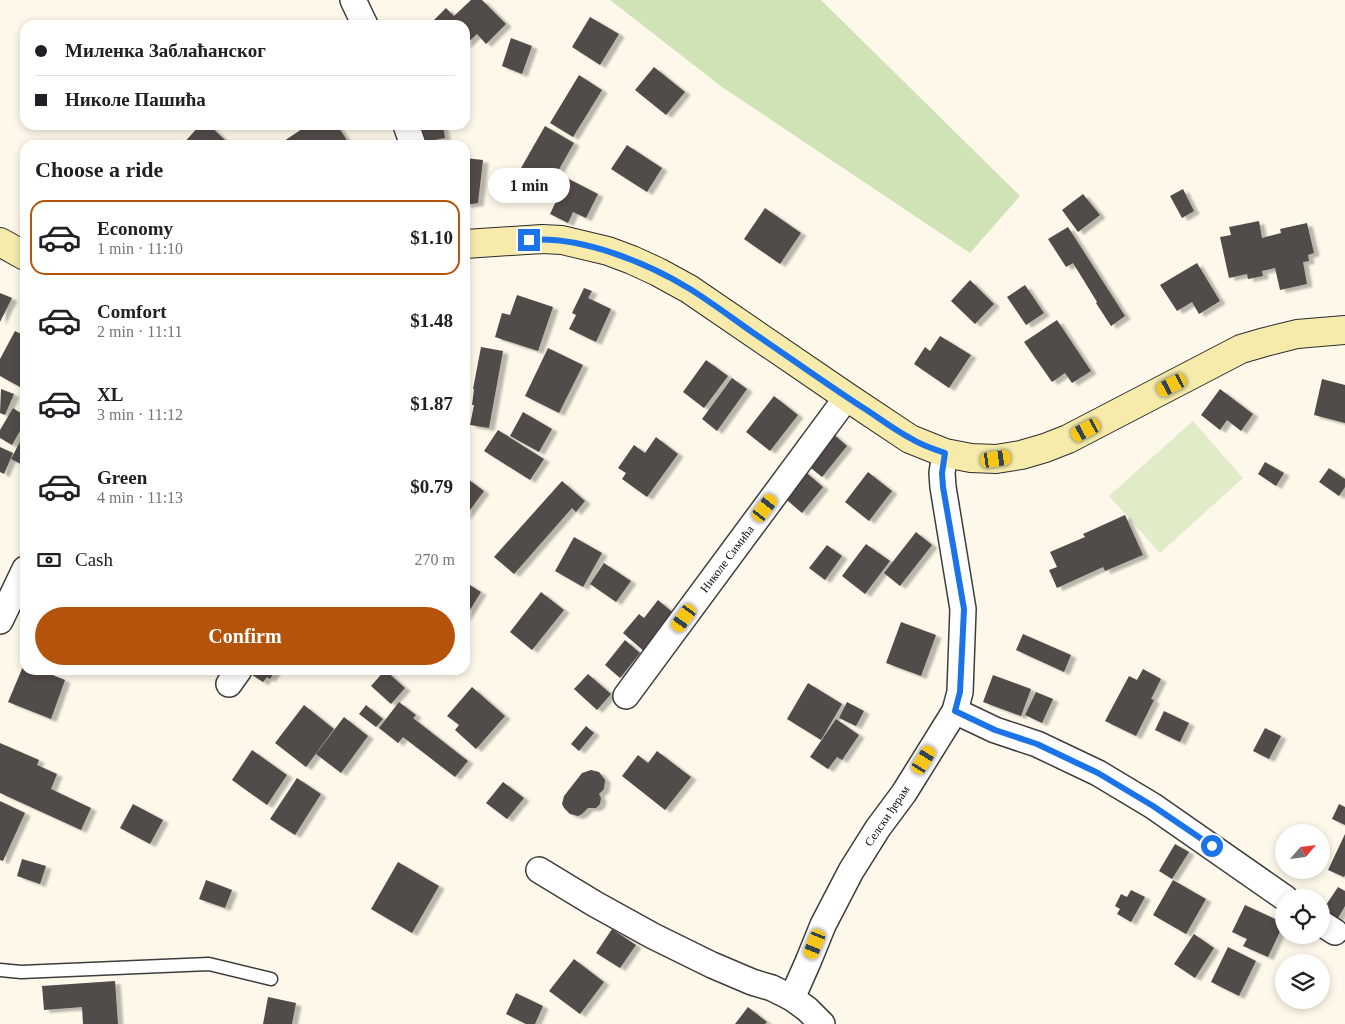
<!DOCTYPE html>
<html lang="en">
<head>
<meta charset="utf-8">
<style>
  body { margin:0; font-family:"Times New Roman",serif; background:#f2f2f2; color:#202124; height:100vh; display:flex; flex-direction:column; font-size:19px; white-space:nowrap }
  * { box-sizing:border-box; margin:0 }
  p { font-size:16px; color:#757577 }
  .icon { flex:none; width:28px; height:28px; fill:none; stroke:currentColor; stroke-width:2; stroke-linecap:round; stroke-linejoin:round }
  .map { position:relative; flex:1; overflow:hidden }
  .panel { position:absolute; left:20px; top:140px; width:450px; height:535px; display:flex; flex-direction:column; background:#fff; border-radius:15px; box-shadow:0 2px 8px #0003 }
  .panel>* { flex:none }
  .guide { position:absolute; left:20px; top:20px; width:450px; height:110px; border-radius:15px; box-shadow:0 2px 8px #0003; display:grid; align-content:center; height:110px; padding:0 15px; background:#fff }
  .needle { width:32px; rotate:62deg }
  .controls { position:absolute; left:1275px; top:824px; display:grid; gap:10px }
  .controls a { display:grid; place-items:center; width:55px; height:55px; border-radius:50%; background:#fff; box-shadow:0 2px 8px #0003; font-size:25px }
  .end { position:absolute; width:22px; height:22px; margin:-11px; border:6px solid #1a73e8; background:#fff; box-shadow:0 0 0 2px #fff }
  .from { border-radius:50% }
  .bubble { position:absolute; height:35px; border-radius:18px; background:#fff; box-shadow:0 2px 8px #0003; font-size:16px; font-weight:700; line-height:35px; text-align:center }
  .car { position:absolute; width:15px; height:30px; margin:-15px -8px; border-radius:6px; box-shadow:0 0 4px 1px #0007; background:linear-gradient(#f5c518 24%,#345 0 40%,#f5c518 0 76%,#345 0 86%,#f5c518 0) }
  .guide b { display:flex; align-items:center; gap:18px; height:48px; font-size:19px }
  .guide b+b { border-top:1px solid #e0e0e0 }
  .guide i { width:12px; height:12px; background:#202124 }
  ul { padding:0; list-style:none }
  li { display:flex; align-items:center; gap:15px; height:75px; margin:0 10px 8px; padding:0 5px; border:2px solid transparent; border-radius:15px }
  li div { flex:1 }
  li b { display:block; font-size:19px }
  li em { font-style:normal; font-weight:700 }
  li.current { border-color:#b45309 }
  li>.icon { width:45px; height:45px; stroke-width:1.5 }
  h2 { padding:0 15px; font-size:22px; line-height:60px }
  .pay { display:flex; align-items:center; gap:12px; height:55px; padding:0 15px; font-size:19px }
  .pay p { margin-inline-start:auto }
  .primary-button { display:flex; gap:10px; margin-top:auto; padding:10px 15px }
  .primary-button a { flex:1; height:58px; border-radius:30px; background:#b45309; color:#fff; font-size:20px; font-weight:700; line-height:58px; text-align:center }
  .map>svg:first-child { display:block }
  .green { fill:#cfe3b7 }
  .pitch { fill:#e0ebc8 }
  .building { fill:#514b48; filter:url(#shadow) }
  .lines { fill:none; stroke-linecap:round; stroke-linejoin:round }
  .lane-casing { stroke:#3d3d3d; stroke-width:15 }
  .street-casing { stroke:#3d3d3d; stroke-width:28 }
  .secondary-casing { stroke:#2c2c2c; stroke-width:30 }
  .lane { stroke:#fff; stroke-width:12 }
  .street { stroke:#fff; stroke-width:25 }
  .secondary { stroke:#f6ebab; stroke-width:28 }
  .route { stroke:#1a73e8; stroke-width:6 }
  .labels { text-anchor:middle; dominant-baseline:central; stroke-width:5; stroke-linejoin:round; paint-order:stroke }
  .street-label { font-size:12px; fill:#0a0a0a; stroke:#fff }
</style>
</head>
<body>
<div class="map">
<svg width="1345" height="1024" viewBox="0 0 1345 1024">
  <defs>
    <filter id="shadow"><feDropShadow dx="5.5" dy="3" stdDeviation="1" flood-color="#0004"/></filter>
  </defs>
  <rect width="100%" height="100%" fill="#fdf8e9"/>
  <polygon class="green" points="610,0 821,0 1020,196 970,253 722,87"/>
  <polygon class="pitch" points="1193,421 1243,478 1160,553 1109,496"/>
  <g class="building">
    <polygon points="471,0 482,0 506,24 486,44 477,34 465,45 465,25 429,25 446,8 454,16"/>
    <polygon points="590,17 619,34 600,65 572,47"/>
    <polygon points="511,38 532,46 522,74 502,66"/>
    <polygon points="654,67 685,92 666,115 635,90"/>
    <polygon points="579,75 602,90 573,137 550,123"/>
    <polygon points="200,125 209,125 225,140 221,145 182,145"/>
    <polygon points="308,125 337,125 350,145 278,145"/>
    <polygon points="416,125 443,125 445,138 419,143"/>
    <polygon points="545,126 574,143 550,185 521,168"/>
    <polygon points="627,145 662,168 647,192 611,169"/>
    <polygon points="465,158 483,160 478,203 465,205"/>
    <polygon points="567,178 598,194 586,218 573,212 568,223 550,214"/>
    <polygon points="1183,189 1194,211 1182,218 1170,196"/>
    <polygon points="1083,194 1100,215 1078,232 1062,210"/>
    <polygon points="765,208 801,233 780,264 744,239"/>
    <polygon points="1259,221 1262,238 1281,233 1280,229 1307,223 1314,253 1308,255 1309,261 1303,262 1307,284 1280,290 1275,268 1262,271 1263,276 1248,279 1247,274 1229,278 1220,237 1231,235 1229,227"/>
    <polygon points="1068,227 1125,316 1111,326 1096,303 1097,302 1073,263 1066,267 1048,239"/>
    <polygon points="1197,263 1220,301 1199,314 1192,302 1177,311 1160,285"/>
    <polygon points="970,280 994,304 975,324 951,301"/>
    <polygon points="1025,285 1044,313 1026,325 1007,297"/>
    <polygon points="584,288 592,291 588,298 611,309 596,342 569,329 576,315 572,313"/>
    <polygon points="0,293 12,298 0,322"/>
    <polygon points="517,295 553,307 538,351 495,337 502,313 510,315"/>
    <polygon points="1057,320 1091,371 1072,383 1065,373 1052,382 1024,342"/>
    <polygon points="15,331 25,336 25,378 20,387 0,376 0,359"/>
    <polygon points="940,336 971,355 949,388 914,364 925,347 930,351"/>
    <polygon points="481,347 503,351 489,428 470,425 474,405 472,405 474,389 473,389"/>
    <polygon points="548,348 583,365 559,413 525,396"/>
    <polygon points="706,360 728,376 704,408 683,392"/>
    <polygon points="732,378 747,389 717,431 702,419"/>
    <polygon points="1322,379 1345,385 1345,423 1314,415"/>
    <polygon points="1,389 14,394 5,415 0,413"/>
    <polygon points="1220,389 1253,414 1241,431 1227,420 1220,430 1201,415"/>
    <polygon points="774,396 798,415 770,451 746,432"/>
    <polygon points="13,408 25,416 25,422 12,445 0,438 0,430"/>
    <polygon points="523,412 552,429 539,452 510,436"/>
    <polygon points="498,430 544,459 530,480 484,451"/>
    <polygon points="25,432 25,466 11,459"/>
    <polygon points="831,432 847,446 822,477 806,464"/>
    <polygon points="656,437 678,454 647,497 622,479 626,473 618,468 634,445 645,453"/>
    <polygon points="0,447 13,453 4,474 0,472"/>
    <polygon points="1265,462 1284,473 1276,486 1258,474"/>
    <polygon points="1329,468 1345,479 1345,487 1339,496 1319,482"/>
    <polygon points="802,469 823,487 802,513 781,495"/>
    <polygon points="868,472 892,491 869,521 845,502"/>
    <polygon points="465,477 484,491 465,517"/>
    <polygon points="562,481 585,501 576,512 572,508 514,574 494,557"/>
    <polygon points="1125,515 1143,555 1105,571 1103,567 1057,588 1049,570 1057,567 1050,552 1085,537 1083,534"/>
    <polygon points="916,532 932,545 900,586 884,573"/>
    <polygon points="574,537 602,553 583,587 555,571"/>
    <polygon points="866,544 890,561 865,594 842,576"/>
    <polygon points="827,545 842,556 825,580 809,568"/>
    <polygon points="604,563 631,581 616,602 590,584"/>
    <polygon points="465,582 481,592 465,618"/>
    <polygon points="541,592 564,610 532,650 510,632"/>
    <polygon points="658,600 677,616 646,653 623,633 639,614 644,618"/>
    <polygon points="901,622 936,635 921,676 886,663"/>
    <polygon points="1023,634 1071,655 1064,672 1016,650"/>
    <polygon points="625,640 640,653 620,678 605,665"/>
    <polygon points="24,664 25,664 25,670 40,670 65,680 51,719 8,702"/>
    <polygon points="1143,669 1161,679 1151,699 1154,700 1136,736 1105,721 1129,676 1137,680"/>
    <polygon points="256,670 276,670 270,679 267,677 263,682 252,675"/>
    <polygon points="385,670 405,688 391,704 371,686"/>
    <polygon points="588,674 611,694 597,710 574,689"/>
    <polygon points="993,675 1031,689 1021,716 983,702"/>
    <polygon points="808,683 842,704 821,740 787,719"/>
    <polygon points="472,687 505,716 476,749 455,730 459,725 447,716"/>
    <polygon points="1036,692 1053,699 1042,723 1025,715"/>
    <polygon points="399,702 416,715 413,718 468,761 455,777 403,737 398,743 379,728"/>
    <polygon points="847,702 864,711 856,726 839,718"/>
    <polygon points="304,705 334,729 306,767 275,743"/>
    <polygon points="366,705 383,719 376,727 359,714"/>
    <polygon points="1164,711 1189,723 1180,742 1155,730"/>
    <polygon points="344,717 368,736 341,773 316,754"/>
    <polygon points="836,719 859,735 842,760 837,757 828,769 810,757"/>
    <polygon points="586,726 594,733 579,751 571,744"/>
    <polygon points="1265,728 1281,736 1269,759 1253,751"/>
    <polygon points="0,743 39,760 37,765 57,774 51,789 91,808 81,830 0,793"/>
    <polygon points="252,750 287,775 267,805 232,780"/>
    <polygon points="657,751 691,777 665,810 622,776 638,755 648,763"/>
    <polygon points="591,770 599,772 605,780 604,789 599,794 601,798 600,804 596,808 588,808 582,814 578,816 570,814 564,808 562,804 564,796 582,773"/>
    <polygon points="297,778 321,794 295,835 270,819"/>
    <polygon points="503,782 524,798 507,819 486,803"/>
    <polygon points="0,801 25,813 3,861 0,860"/>
    <polygon points="133,804 163,820 150,844 120,828"/>
    <polygon points="1339,804 1345,807 1345,825 1332,819"/>
    <polygon points="1345,834 1345,875 1344,877 1328,870"/>
    <polygon points="1175,844 1189,852 1172,879 1159,871"/>
    <polygon points="22,859 46,866 40,884 17,876"/>
    <polygon points="398,862 439,886 412,933 371,909"/>
    <polygon points="206,880 232,890 225,908 199,899"/>
    <polygon points="1173,880 1206,899 1186,934 1153,915"/>
    <polygon points="1338,887 1345,891 1345,906 1337,920 1322,911"/>
    <polygon points="1131,890 1145,897 1131,922 1117,914 1120,909 1115,906 1121,894 1127,897"/>
    <polygon points="1245,905 1284,923 1268,957 1243,946 1247,939 1232,932"/>
    <polygon points="612,929 636,945 620,968 596,953"/>
    <polygon points="1194,934 1214,948 1195,978 1174,964"/>
    <polygon points="1228,947 1256,961 1239,996 1211,982"/>
    <polygon points="574,959 604,982 580,1014 549,991"/>
    <polygon points="115,981 118,1024 83,1024 82,1007 44,1010 42,986"/>
    <polygon points="516,993 543,1006 535,1024 526,1024 506,1014"/>
    <polygon points="268,997 296,1003 292,1024 263,1024"/>
    <polygon points="748,1007 767,1022 765,1024 735,1024"/>
  </g>
  <g class="lines">
    <defs>
      <polyline id="lane" points="0,970 21,972 209,964 271,979"/>
      <g id="street">
        <polyline points="353,0 365,25"/>
        <polyline points="406,125 413,145"/>
        <polyline points="0,621 25,569"/>
        <polyline points="229,684 239,670"/>
        <polyline points="626,696 847,397"/>
        <polyline points="955,711 995,730 1037,744 1098,773 1153,806 1285,898"/>
        <polyline points="539,870 595,904 653,936 712,965 752,982 772,988 792,998 807,1009 822,1024"/>
        <polyline points="1321,923 1335,932"/>
        <polyline points="792,998 808,962 823,925 851,871 878,828 904,793 955,711 960,692 963,609 943,487 942,473 945,453"/>
      </g>
      <g id="secondary">
        <polyline points="0,242 25,256"/>
        <polyline points="465,244 542,239 562,240 608,251 632,260 658,272 689,289 847,397 910,439 945,453 971,458 996,459 1021,455 1045,448 1068,439 1241,349 1265,342 1297,334 1345,330"/>
      </g>
    </defs>
    <use href="#lane" class="lane-casing"/>
    <use href="#street" class="street-casing"/>
    <use href="#secondary" class="secondary-casing"/>
    <use href="#lane" class="lane"/>
    <use href="#street" class="street"/>
    <use href="#secondary" class="secondary"/>
  </g>
  <g class="lines">
    <path class="route" d="M529,240C581,236 646,262 690,289C711,302 732,318 752,332C789,357 825,383 862,407C878,417 893,429 910,438C921,445 933,449 945,453L942,473L943,487L964,609L960,692L955,711L995,730L1037,744L1098,773L1153,806L1212,846"/>
  </g>
  <g class="labels">
    <g class="street-label">
      <text transform="translate(727 559) rotate(-53)">Николе Симића</text>
      <text transform="translate(887 816) rotate(-56)">Селски ђерам</text>
    </g>
  </g>
</svg>
<div class="controls">
<a><svg class="needle" viewBox="-14 -14 28 28"><path d="M0-13l5 13h-10z" fill="#e53935"/><path d="M0 13l5-13h-10z" fill="#757577"/></svg></a>
<a><svg class="icon" aria-label="locate" viewBox="0 0 24 24"><circle cx="12" cy="12" r="6"/><path d="M12 2v4M12 18v4M2 12h4M18 12h4"/></svg></a>
<a><svg class="icon" aria-label="layers" viewBox="0 0 24 24"><path d="M12 4l9 5-9 5-9-5zM3 14l9 5 9-5"/></svg></a>
</div>
<i class="end from" style="left:1212px;top:846px"></i>
<i class="end" style="left:529px;top:240px"></i>
<div class="bubble" style="left:488px;top:168px;width:82px">1 min</div>
<i class="car" style="left:1172px;top:385px;rotate:243deg"></i>
<i class="car" style="left:1086px;top:430px;rotate:242deg"></i>
<i class="car" style="left:996px;top:459px;rotate:82deg"></i>
<i class="car" style="left:765px;top:508px;rotate:37deg"></i>
<i class="car" style="left:684px;top:618px;rotate:216deg"></i>
<i class="car" style="left:924px;top:760px;rotate:32deg"></i>
<i class="car" style="left:815px;top:944px;rotate:202deg"></i>
<div class="guide">
<b><i class="from"></i>Миленка Заблаћанског</b>
<b><i></i>Николе Пашића</b>
</div>
<section class="panel">
<h2>Choose a ride</h2>
<ul>
<li class="current"><svg class="icon" aria-label="car" viewBox="0 0 24 24"><path d="M5 17H2v-5l4-1 3-4h7l3 4 3 1v5h-3M9 17h6M6 11h13"/><circle cx="7" cy="17" r="2"/><circle cx="17" cy="17" r="2"/></svg><div><b>Economy</b><p>1 min · 11:10</p></div><em>$1.10</em></li>
<li><svg class="icon" aria-label="car" viewBox="0 0 24 24"><path d="M5 17H2v-5l4-1 3-4h7l3 4 3 1v5h-3M9 17h6M6 11h13"/><circle cx="7" cy="17" r="2"/><circle cx="17" cy="17" r="2"/></svg><div><b>Comfort</b><p>2 min · 11:11</p></div><em>$1.48</em></li>
<li><svg class="icon" aria-label="car" viewBox="0 0 24 24"><path d="M5 17H2v-5l4-1 3-4h7l3 4 3 1v5h-3M9 17h6M6 11h13"/><circle cx="7" cy="17" r="2"/><circle cx="17" cy="17" r="2"/></svg><div><b>XL</b><p>3 min · 11:12</p></div><em>$1.87</em></li>
<li><svg class="icon" aria-label="car" viewBox="0 0 24 24"><path d="M5 17H2v-5l4-1 3-4h7l3 4 3 1v5h-3M9 17h6M6 11h13"/><circle cx="7" cy="17" r="2"/><circle cx="17" cy="17" r="2"/></svg><div><b>Green</b><p>4 min · 11:13</p></div><em>$0.79</em></li>
</ul>
<div class="pay"><svg class="icon" aria-label="cash" viewBox="0 0 24 24"><path d="M3 7h18v10H3z"/><circle cx="12" cy="12" r="2"/></svg>Cash<p>270 m</p></div>
<div class="primary-button"><a>Confirm</a></div>
</section>
</div>
</body>
</html>
